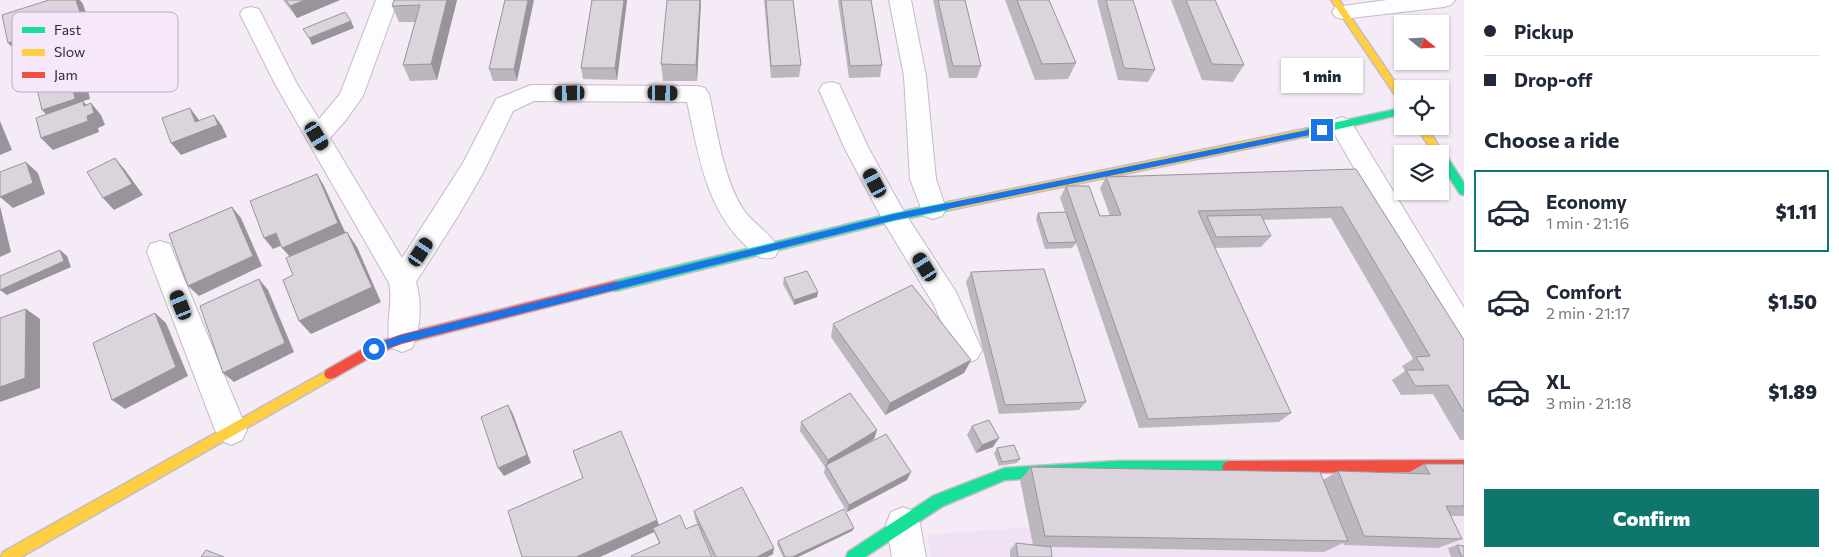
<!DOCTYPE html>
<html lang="en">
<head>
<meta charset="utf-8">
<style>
  body { margin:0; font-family:Commissioner,sans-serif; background:#f6f6f7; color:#1f2937; height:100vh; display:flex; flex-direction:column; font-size:19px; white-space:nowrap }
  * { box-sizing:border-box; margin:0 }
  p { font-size:16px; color:#747a83 }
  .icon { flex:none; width:28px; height:28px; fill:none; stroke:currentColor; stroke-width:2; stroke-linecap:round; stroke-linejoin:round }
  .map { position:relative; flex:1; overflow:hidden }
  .side { display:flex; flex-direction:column; background:#fff; width:375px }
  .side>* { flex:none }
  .hud { display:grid; align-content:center; height:110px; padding:0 20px; background:#fff }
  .needle { width:32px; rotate:108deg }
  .controls { position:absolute; left:1394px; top:15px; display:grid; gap:10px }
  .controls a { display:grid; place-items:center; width:55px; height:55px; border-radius:0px; background:#fff; box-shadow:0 1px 4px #0004; font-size:25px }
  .end { position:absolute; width:22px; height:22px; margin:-11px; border:6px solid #1a73e8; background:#fff; box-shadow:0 0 0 2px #fff }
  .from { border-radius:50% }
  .bubble { position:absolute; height:35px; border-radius:0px; background:#fff; box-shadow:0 1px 4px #0004; font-size:16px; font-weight:800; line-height:35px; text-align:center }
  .car { position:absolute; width:15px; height:30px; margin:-15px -8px; border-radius:6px; box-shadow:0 0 4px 1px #0007; background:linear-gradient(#222 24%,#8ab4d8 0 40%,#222 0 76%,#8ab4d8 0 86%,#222 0) }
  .hud b { display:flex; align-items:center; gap:18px; height:48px; font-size:19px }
  .hud b+b { border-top:1px solid #e0e1e3 }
  .hud i { width:12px; height:12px; background:#1f2937 }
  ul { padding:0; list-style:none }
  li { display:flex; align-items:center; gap:15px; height:82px; margin:0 10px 8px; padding:0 10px; border:2px solid transparent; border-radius:0px }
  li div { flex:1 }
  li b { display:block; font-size:19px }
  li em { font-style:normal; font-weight:800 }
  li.selected { border-color:#0f766e }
  li>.icon { width:45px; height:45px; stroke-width:1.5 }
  h2 { padding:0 20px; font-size:22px; line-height:60px }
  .action { display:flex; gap:10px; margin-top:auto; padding:10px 20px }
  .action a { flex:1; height:58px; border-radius:0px; background:#0f766e; color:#fff; font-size:20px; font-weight:800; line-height:58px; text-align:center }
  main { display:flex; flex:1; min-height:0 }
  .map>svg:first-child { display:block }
  .built { fill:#f1e1f4 }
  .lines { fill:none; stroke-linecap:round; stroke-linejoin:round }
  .street-casing { stroke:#c3bcc5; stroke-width:2 }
  .fast-casing { stroke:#c3bcc5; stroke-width:3 }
  .slow-casing { stroke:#c3bcc5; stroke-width:3 }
  .jam-casing { stroke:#c3bcc5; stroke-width:3 }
  .street { fill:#fdfcfe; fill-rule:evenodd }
  .fast { fill:#16e098; fill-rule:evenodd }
  .slow { fill:#ffcf43; fill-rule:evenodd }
  .jam { fill:#f24e42; fill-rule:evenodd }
  .wall { fill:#bcb6be }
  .shaded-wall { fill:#99949b }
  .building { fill:#dbd4dd; stroke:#99949b }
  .route { fill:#1a73e8 }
  .key { fill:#f7e7fb; stroke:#bbaebf; stroke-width:1 }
  .key-label { font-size:14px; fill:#302a32 }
</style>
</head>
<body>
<main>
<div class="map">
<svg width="1464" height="557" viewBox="0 0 1464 557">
  <rect width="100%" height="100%" fill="#f4ebf6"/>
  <polygon class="built" points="1464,494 1464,557 931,557 927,535"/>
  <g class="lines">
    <defs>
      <g id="street">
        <path d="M376,0H398L363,96L346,120L330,138L402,258L463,163L496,99L531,85L697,86L705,88L709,94C717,130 723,178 743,209C753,224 771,233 779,249L775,257C761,261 756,256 746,246C705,207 699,155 687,102L534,101L513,111L483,173L458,216L416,282C422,302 421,329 412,348L402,352L392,348C383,329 394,305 389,283L275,84L240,14L243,9L251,7L259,9L297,84L319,119L340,94Z"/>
        <polygon points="889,0 911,0 926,76 936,179 946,209 942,216 933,219 924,216 910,179 904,76"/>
        <polygon points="1387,0 1455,0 1451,5 1444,7 1343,19 1335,17 1332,12 1335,7"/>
        <polygon points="831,82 839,84 869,149 903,210 956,292 982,350 977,359 967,363 957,359 934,305 885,224 845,149 819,90 823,84"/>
        <polygon points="1342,117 1350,120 1464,308 1464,346 1454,343 1330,126 1334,120"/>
        <polygon points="160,241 170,244 173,252 247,430 242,440 231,445 220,440 215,430 147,252 150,244"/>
        <polygon points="903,507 915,512 920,524 926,557 892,557 886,524 891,512"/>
      </g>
      <g id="fast">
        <polygon points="1402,108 1402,114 1305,137 1300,133 1305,129"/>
        <polygon points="1440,151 1444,152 1464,183 1464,195 1460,194 1440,163 1440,154 1436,154"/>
        <polygon points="949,202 954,206 949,210 894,221 615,291 611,289 609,286 611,283 615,281 894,213"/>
        <polygon points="1118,461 1229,461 1234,463 1236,467 1234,471 1229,473 1118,473 1005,480 943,506 865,557 846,557 848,552 933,496 1005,468"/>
      </g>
      <g id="slow">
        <polygon points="1331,0 1339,0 1402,92 1402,102 1399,101"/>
        <polygon points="1416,126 1426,126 1444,154 1443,157 1440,157 1440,154 1434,154"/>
        <polygon points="1305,129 1310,133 1308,136 949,210 944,206 949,202"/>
        <polygon points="330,369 334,370 336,374 334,378 21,557 1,557 3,552"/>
      </g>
      <g id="jam">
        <polygon points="615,281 619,283 621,286 619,289 402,344 378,353 334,378 330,379 326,378 324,374 326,370 370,345 402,334"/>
        <polygon points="1464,460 1464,472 1229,473 1224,471 1222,467 1224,463 1229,461"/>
      </g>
    </defs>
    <use href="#street" class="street-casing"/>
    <use href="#fast" class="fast-casing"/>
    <use href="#slow" class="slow-casing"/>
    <use href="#jam" class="jam-casing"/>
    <use href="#street" class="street"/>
    <use href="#fast" class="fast"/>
    <use href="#slow" class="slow"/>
    <use href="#jam" class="jam"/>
  </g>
  <g class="wall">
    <polygon points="283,0 340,0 297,18"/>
    <polygon points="394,0 457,0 437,80 410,81 403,65 415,22 399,22 392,6"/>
    <polygon points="505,0 517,81 493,81 489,69"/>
    <polygon points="627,0 617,80 583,79 581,68"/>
    <polygon points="701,0 697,81 663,81 661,64"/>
    <polygon points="764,0 793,0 801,65 799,77 771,78"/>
    <polygon points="838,0 871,0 882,65 880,77 849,78"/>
    <polygon points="933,0 965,0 981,66 977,78 949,78"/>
    <polygon points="1005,0 1049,0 1076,63 1068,79 1035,80"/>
    <polygon points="1097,0 1133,0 1155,70 1148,82 1118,80"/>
    <polygon points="1171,0 1215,0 1244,65 1233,82 1202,80"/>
    <polygon points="1356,169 1464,340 1464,440 1460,440 1433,394 1401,395 1392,380 1405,371 1402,366 1413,359 1331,218 1263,220 1271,236 1261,247 1214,248 1291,413 1279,422 1139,428 1076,243 1072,248 1045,249 1036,219 1038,213 1065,212 1060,198 1066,186 1100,216 1110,216 1100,188 1106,177"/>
    <polygon points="971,272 1086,402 1079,410 999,414 966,282"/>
    <polygon points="784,278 818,292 817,297 794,305 783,284"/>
    <polygon points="833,324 971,360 964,373 885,415 831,337"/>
    <polygon points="801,422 877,430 874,439 854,451 907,480 847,512 824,473 825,467 800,431"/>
    <polygon points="972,426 993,447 976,453 967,435"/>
    <polygon points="997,448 1020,459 1017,463 999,466 994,453"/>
    <polygon points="1424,464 1464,464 1464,516 1450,516 1462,539 1438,548 1344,545 1343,543 1324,552 1050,547 1052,557 1010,557 1010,550 1016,543 1033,545 1020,480 1031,467 1323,480 1338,471 1406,474"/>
    <polygon points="694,511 773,554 767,557 713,557 704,537 659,543 654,532 600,557 657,520 659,525 686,529 697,524 695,518"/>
    <polygon points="854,528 852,531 798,557 783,557 777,544 778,541"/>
    <polygon points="1457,545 1464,557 1451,557 1448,548"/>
  </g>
  <g class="shaded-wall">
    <polygon points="76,0 80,0 83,4 92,31 20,55 8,43"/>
    <polygon points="305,0 340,0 297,18 290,6"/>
    <polygon points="447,0 457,0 437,80 431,64"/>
    <polygon points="528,0 534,0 517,81 514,69"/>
    <polygon points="624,0 627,0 617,80 615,68"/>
    <polygon points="700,0 701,0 697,81 696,65"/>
    <polygon points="351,21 354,28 312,45 309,38"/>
    <polygon points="120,43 129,55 133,67 119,72 120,76 88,90 90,99 83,101 93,113 91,103 101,115 105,125 98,128 99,132 53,150 41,138 54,122 42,110 73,89 77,78 109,60"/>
    <polygon points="190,108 199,120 203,131 214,115 222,126 227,137 181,155 171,143 195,122"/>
    <polygon points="0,121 12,150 0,155"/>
    <polygon points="115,158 125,170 143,195 114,210 103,198"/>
    <polygon points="26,162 38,173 45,194 13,208 0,197"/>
    <polygon points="317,174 324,186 346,234 291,258 282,248"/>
    <polygon points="0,206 11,252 0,257"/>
    <polygon points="232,207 241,218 262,266 199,296 188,286"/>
    <polygon points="347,232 357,247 381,302 311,334 299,321"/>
    <polygon points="276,233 285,244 273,249 264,238"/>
    <polygon points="60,250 67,256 71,267 7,295 0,290"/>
    <polygon points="259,279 268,290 294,352 234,382 223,373"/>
    <polygon points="818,292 817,297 794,305 794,300"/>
    <polygon points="26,309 40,319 40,388 0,402 0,387"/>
    <polygon points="155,313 166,323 188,376 125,409 112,400"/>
    <polygon points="971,360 964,373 885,415 890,403"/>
    <polygon points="508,405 513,414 531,463 504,476 498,468"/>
    <polygon points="877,430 874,439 827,467 826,466 828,460"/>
    <polygon points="999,438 993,447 976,453 982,445"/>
    <polygon points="911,472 907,480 847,512 849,505"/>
    <polygon points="657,520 660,529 653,528 654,532 600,557 576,557"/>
    <polygon points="854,528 852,531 798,557 792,557"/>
    <polygon points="774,548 773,554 767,557 757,557"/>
  </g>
  <g class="building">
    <polygon points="49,0 76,0 82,19 8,43 2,15"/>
    <polygon points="286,0 305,0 290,6"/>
    <polygon points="394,0 447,0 431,64 403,65 420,5 392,6"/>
    <polygon points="505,0 528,0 514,69 489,69"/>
    <polygon points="592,0 624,0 615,68 581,68"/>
    <polygon points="667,0 700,0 696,65 661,64"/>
    <polygon points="766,0 793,0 801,65 771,66"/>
    <polygon points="841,0 871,0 882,65 850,66"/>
    <polygon points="938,0 965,0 981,66 953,66"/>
    <polygon points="1017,0 1049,0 1076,63 1042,64"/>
    <polygon points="1106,0 1133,0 1155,70 1124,68"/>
    <polygon points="1186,0 1215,0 1244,65 1212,64"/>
    <polygon points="345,12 351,21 309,38 303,29"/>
    <polygon points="120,43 124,55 109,60 111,64 77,78 80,87 73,89 75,99 42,110 33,72"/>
    <polygon points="83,101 84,106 91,103 94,113 87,116 88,121 41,138 36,118"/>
    <polygon points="190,108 195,122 214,115 218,125 171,143 162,118"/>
    <polygon points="115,158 132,184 103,198 87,172"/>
    <polygon points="26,162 33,183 0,197 0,172"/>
    <polygon points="1356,169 1464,340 1464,412 1448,385 1415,386 1406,370 1424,370 1416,357 1430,356 1342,207 1198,211 1291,413 1148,419 1066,186 1089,186 1100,216 1121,215 1106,177"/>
    <polygon points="317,174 338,223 282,248 276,233 264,238 250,201"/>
    <polygon points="232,207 253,256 188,286 169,234"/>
    <polygon points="1066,212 1076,242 1048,243 1038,213"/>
    <polygon points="1261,215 1271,236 1216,237 1207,216"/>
    <polygon points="347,232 372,287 299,321 283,280 293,275 286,258"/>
    <polygon points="60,250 64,261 0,290 0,276"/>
    <polygon points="1044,269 1086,402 1005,405 971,272"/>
    <polygon points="807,271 818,292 794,300 784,278"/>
    <polygon points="259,279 285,343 223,373 200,306"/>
    <polygon points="912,285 971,360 890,403 833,324"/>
    <polygon points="26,309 25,378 0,387 0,318"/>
    <polygon points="155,313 176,367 112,400 93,343"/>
    <polygon points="850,393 877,430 828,460 801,422"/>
    <polygon points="508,405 527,455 498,468 481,417"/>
    <polygon points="989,420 999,438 982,445 972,426"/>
    <polygon points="621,431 657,520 576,557 522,557 508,511 583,478 573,451"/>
    <polygon points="886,434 911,472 849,505 826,465"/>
    <polygon points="1014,445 1020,459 1002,462 997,448"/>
    <polygon points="1424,464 1464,464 1464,506 1446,506 1462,539 1364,536 1338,471 1430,474"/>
    <polygon points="1031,467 1320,472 1348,541 1045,536"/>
    <polygon points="742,487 774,548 757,557 716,557 694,511"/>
    <polygon points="844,509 854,528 792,557 785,557 778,541"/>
    <polygon points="680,515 686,529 698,524 712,557 632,557 631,556 660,543 653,528"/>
    <polygon points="1016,543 1051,547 1052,557 1018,557"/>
    <polygon points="1457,545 1464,546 1464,557 1462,557"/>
    <polygon points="206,550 224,557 201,557"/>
  </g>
  <polygon class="route" points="1322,127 1325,128 1325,132 894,220 402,343 374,353 369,349 370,346 402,335 894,214"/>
  <rect x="12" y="12" width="166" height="80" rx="8" class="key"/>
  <rect x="22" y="27" width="23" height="6" fill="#16e098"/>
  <rect x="22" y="49" width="23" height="7" fill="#ffcf43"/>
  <rect x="22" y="72" width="23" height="6" fill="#f24e42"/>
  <g class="key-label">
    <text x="54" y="35">Fast</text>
    <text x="54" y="57">Slow</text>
    <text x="54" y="80">Jam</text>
  </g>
</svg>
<div class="controls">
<a><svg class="needle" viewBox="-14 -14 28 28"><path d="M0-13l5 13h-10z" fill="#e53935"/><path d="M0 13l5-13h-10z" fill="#747a83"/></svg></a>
<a><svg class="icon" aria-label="locate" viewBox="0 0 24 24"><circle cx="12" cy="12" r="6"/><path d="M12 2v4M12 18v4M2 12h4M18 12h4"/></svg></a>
<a><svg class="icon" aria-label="layers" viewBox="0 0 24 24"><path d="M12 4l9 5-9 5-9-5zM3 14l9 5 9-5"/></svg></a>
</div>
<i class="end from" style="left:374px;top:349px"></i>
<i class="end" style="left:1322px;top:130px"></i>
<div class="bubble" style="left:1281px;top:58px;width:82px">1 min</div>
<i class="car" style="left:570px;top:93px;rotate:269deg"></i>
<i class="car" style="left:663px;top:93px;rotate:91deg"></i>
<i class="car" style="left:317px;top:136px;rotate:149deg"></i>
<i class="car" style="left:875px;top:183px;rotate:332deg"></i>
<i class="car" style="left:421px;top:252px;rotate:33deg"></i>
<i class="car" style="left:925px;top:267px;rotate:328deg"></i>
<i class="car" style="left:181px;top:305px;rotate:338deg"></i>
</div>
<section class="side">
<div class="hud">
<b><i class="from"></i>Pickup</b>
<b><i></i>Drop-off</b>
</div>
<h2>Choose a ride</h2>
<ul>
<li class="selected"><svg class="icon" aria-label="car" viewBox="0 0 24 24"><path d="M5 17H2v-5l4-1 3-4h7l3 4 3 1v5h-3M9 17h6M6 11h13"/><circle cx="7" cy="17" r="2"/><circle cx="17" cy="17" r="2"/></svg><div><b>Economy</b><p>1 min · 21:16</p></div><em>$1.11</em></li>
<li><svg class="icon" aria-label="car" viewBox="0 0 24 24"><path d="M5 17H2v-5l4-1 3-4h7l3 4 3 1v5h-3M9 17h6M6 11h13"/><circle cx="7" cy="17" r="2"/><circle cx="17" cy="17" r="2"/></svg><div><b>Comfort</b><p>2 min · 21:17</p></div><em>$1.50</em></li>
<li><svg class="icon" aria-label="car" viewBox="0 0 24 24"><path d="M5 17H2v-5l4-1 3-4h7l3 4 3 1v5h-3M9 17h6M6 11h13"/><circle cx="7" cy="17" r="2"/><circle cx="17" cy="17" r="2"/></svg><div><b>XL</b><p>3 min · 21:18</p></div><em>$1.89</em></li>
</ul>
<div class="action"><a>Confirm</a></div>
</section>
</main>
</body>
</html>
